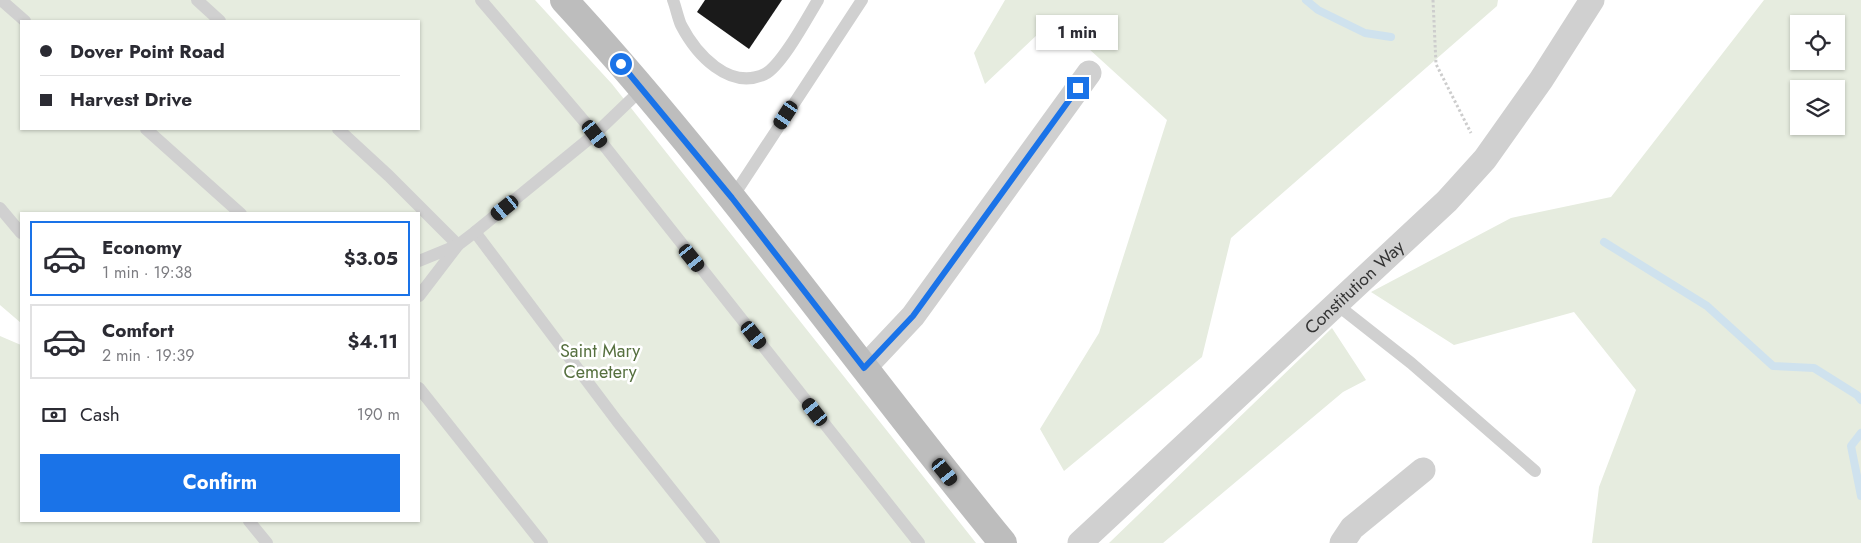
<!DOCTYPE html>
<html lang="en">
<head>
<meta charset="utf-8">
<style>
  body { margin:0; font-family:Jost,sans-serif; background:#f7f7f7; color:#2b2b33; height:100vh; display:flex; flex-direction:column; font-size:19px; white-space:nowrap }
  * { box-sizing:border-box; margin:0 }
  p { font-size:16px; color:#7c7c81 }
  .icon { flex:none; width:28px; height:28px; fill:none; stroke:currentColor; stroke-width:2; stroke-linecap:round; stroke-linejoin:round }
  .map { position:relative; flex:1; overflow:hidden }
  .drawer { position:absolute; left:20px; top:212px; width:400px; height:310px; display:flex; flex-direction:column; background:#fff; border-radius:0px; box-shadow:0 1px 4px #0004 }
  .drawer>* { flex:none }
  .top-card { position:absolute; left:20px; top:20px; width:400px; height:110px; border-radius:0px; box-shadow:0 1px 4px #0004; display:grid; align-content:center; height:110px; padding:0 20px; background:#fff }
  .fabs { position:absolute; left:1790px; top:15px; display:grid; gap:10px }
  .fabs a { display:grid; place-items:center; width:55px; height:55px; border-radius:0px; background:#fff; box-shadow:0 1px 4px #0004; font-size:25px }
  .end { position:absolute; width:22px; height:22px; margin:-11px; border:6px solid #1a73e8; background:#fff; box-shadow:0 0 0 2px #fff }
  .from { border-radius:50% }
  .bubble { position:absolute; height:35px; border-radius:0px; background:#fff; box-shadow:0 1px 4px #0004; font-size:16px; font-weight:700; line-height:35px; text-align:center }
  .car { position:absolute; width:15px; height:30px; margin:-15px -8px; border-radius:6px; box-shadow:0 0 4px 1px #0007; background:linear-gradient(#222 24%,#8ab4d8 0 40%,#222 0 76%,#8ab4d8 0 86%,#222 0) }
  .top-card b { display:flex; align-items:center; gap:18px; height:48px; font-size:19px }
  .top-card b+b { border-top:1px solid #e1e1e2 }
  .top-card i { width:12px; height:12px; background:#2b2b33 }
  ul { padding:9px 0 0; list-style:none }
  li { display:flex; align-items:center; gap:15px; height:75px; margin:0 10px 8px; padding:0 10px; border:2px solid #e1e1e2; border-radius:0px }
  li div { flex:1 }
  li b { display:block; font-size:19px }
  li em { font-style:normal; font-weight:700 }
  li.selected { border-color:#1a73e8 }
  li>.icon { width:45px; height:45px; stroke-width:1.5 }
  .pay { display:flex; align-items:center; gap:12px; height:55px; padding:0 20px; font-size:19px }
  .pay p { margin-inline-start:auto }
  .primary-button { display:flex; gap:10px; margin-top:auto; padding:10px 20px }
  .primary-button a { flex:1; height:58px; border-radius:0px; background:#1a73e8; color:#fff; font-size:20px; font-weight:700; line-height:58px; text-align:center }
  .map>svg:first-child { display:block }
  .green { fill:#e6ecdf; fill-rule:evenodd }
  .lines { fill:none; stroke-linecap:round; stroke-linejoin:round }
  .stream { stroke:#cfe2ee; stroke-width:8 }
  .building { fill:#1a1a1a }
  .path { stroke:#cdcdcd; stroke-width:3; stroke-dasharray:2.5 2.5; stroke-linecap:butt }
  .service { stroke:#d0d0d0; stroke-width:12 }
  .minor { stroke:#d0d0d0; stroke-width:25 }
  .secondary { stroke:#bdbdbd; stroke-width:28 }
  .route { stroke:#1a73e8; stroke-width:6 }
  .labels { text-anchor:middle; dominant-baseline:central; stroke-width:5; stroke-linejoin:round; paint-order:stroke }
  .street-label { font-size:18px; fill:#333; stroke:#fff }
  .park-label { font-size:18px; fill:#56703f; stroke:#fff }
</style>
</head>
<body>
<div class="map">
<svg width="1861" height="543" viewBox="0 0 1861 543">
  <rect width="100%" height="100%" fill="#fff"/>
  <g class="green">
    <path d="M0,0H535L612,84L976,543H0V336L21,345V521H419V214H21V323L0,305ZM21,21H419V129H21Z"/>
    <polygon points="1005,0 1498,0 1497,6 1231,238 1202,357 1064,471 1040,429 1099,333 1167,120 1055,18 985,84 974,53"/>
    <path d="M1764,0H1861V543H1592L1599,487L1636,390L1574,312L1454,345L1371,292L1511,218L1611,197ZM1799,24H1836V61H1799ZM1799,89H1836V126H1799Z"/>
    <polygon points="1332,328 1366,380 1343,392 1163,543 1109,543"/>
  </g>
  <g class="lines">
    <g class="stream">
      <polyline points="1306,0 1318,10 1365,33 1391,37"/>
      <polyline points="1604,242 1707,306 1773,366 1814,368 1857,395 1861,400"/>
      <polyline points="1861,433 1851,446 1861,496"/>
    </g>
  </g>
  <polygon class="building" points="705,0 782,0 749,49 697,12"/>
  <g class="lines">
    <polyline class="path" points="1433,0 1436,64 1471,133"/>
    <g class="service">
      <polyline points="1,0 25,21"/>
      <polyline points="197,0 220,21"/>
      <polyline points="481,0 595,134 919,543"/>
      <path d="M673,0C676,8 678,18 681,25C696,54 729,91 765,74C782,65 807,18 818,0"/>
      <polyline points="146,129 241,214"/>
      <polyline points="338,129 389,176 458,245 419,296"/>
      <polyline points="732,198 862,0"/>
      <polyline points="0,208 21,233"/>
      <polyline points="475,232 617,421 714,543"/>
      <polyline points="419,261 458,245 475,232 595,134 643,88"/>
      <polyline points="1336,304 1411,363 1535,471"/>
      <polyline points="419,388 542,543"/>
      <polyline points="249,521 267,543"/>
    </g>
    <g class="minor">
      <polyline points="864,368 913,316 1089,73"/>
      <path id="s1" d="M1080,543L1447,201L1485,159L1541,80L1592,0"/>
      <polyline points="1342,543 1352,528 1423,470"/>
    </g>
    <path class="secondary" d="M564,0C722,171 855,363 1003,543"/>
  </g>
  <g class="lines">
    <polyline class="route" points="621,64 732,198 864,368 913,316 1078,88"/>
  </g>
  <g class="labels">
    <g class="street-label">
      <text stroke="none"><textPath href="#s1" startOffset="375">Constitution Way</textPath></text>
    </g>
    <g class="park-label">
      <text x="600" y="351">Saint Mary<tspan x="600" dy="21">Cemetery</tspan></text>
    </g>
  </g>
</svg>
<div class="fabs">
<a><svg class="icon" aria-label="locate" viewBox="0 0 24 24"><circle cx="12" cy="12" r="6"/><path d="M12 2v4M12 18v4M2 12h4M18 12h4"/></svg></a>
<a><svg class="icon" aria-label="layers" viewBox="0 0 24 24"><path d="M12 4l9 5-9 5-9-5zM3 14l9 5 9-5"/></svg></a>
</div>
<i class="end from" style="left:621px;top:64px"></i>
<i class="end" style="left:1078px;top:88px"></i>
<div class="bubble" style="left:1036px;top:15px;width:82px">1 min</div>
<i class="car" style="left:786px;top:115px;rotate:213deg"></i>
<i class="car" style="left:595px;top:134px;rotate:142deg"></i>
<i class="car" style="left:505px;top:208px;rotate:231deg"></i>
<i class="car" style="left:692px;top:258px;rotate:141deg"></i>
<i class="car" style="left:754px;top:335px;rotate:142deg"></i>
<i class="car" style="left:815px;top:412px;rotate:322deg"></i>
<i class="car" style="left:945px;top:472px;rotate:141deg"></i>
<div class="top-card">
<b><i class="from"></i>Dover Point Road</b>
<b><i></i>Harvest Drive</b>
</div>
<section class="drawer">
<ul>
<li class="selected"><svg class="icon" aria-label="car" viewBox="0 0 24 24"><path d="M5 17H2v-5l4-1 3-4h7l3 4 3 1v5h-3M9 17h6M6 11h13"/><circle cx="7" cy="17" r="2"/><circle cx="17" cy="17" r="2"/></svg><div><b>Economy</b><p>1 min · 19:38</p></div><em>$3.05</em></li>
<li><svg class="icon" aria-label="car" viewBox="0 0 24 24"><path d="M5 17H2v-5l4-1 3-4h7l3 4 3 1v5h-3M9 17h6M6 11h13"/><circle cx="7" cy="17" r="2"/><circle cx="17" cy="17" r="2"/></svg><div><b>Comfort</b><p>2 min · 19:39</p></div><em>$4.11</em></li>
</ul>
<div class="pay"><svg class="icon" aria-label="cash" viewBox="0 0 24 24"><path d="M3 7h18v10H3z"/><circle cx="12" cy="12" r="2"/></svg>Cash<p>190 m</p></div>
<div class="primary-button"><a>Confirm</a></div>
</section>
</div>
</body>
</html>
